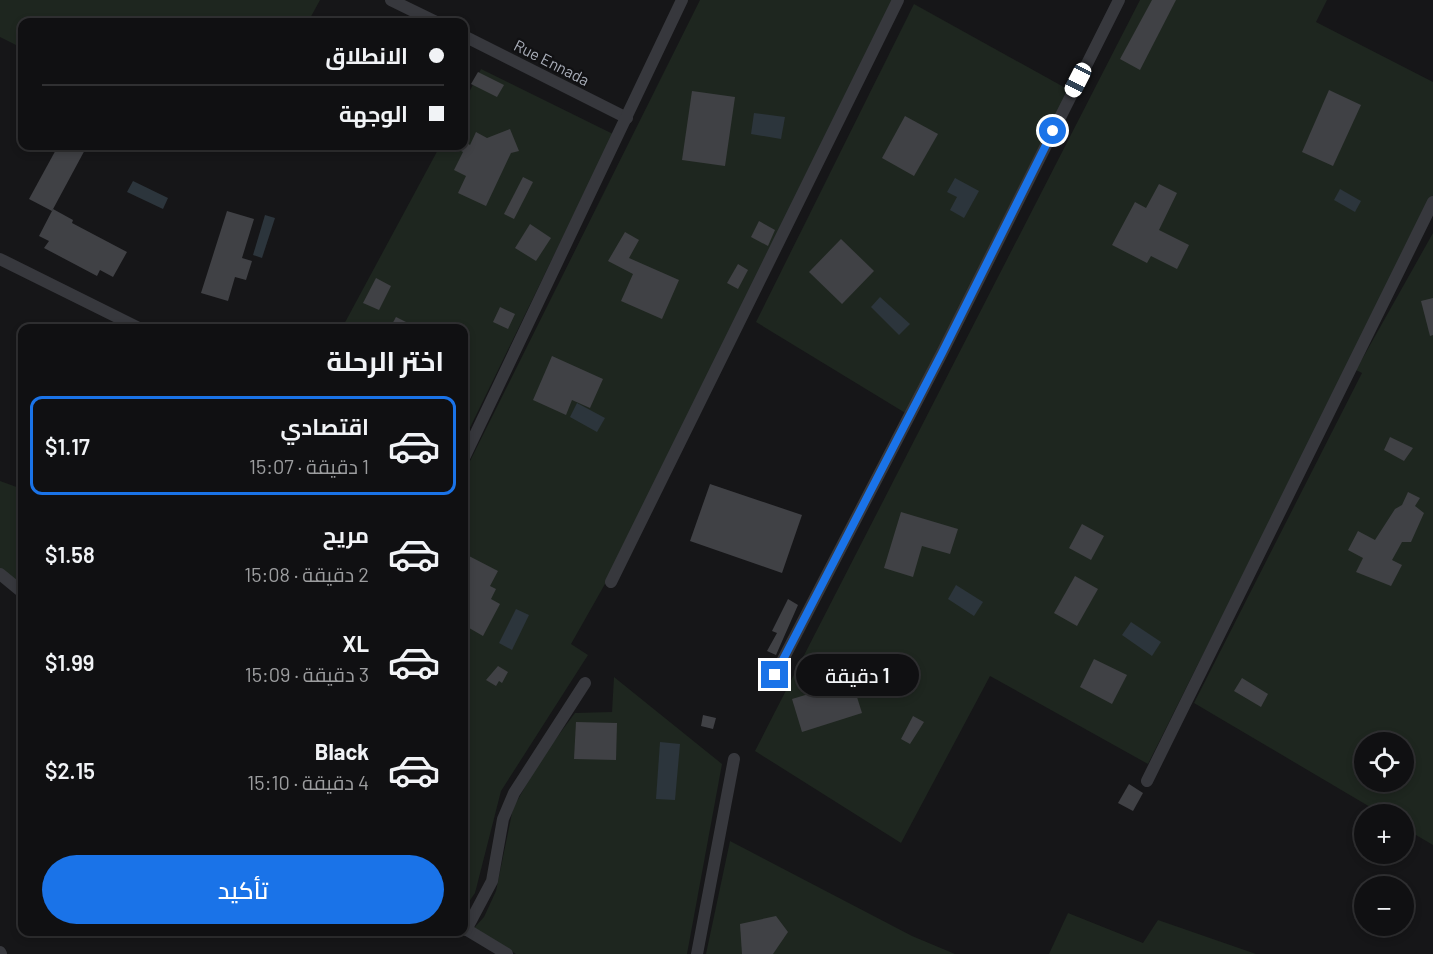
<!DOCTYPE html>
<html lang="ar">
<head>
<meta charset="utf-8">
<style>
  body { margin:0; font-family:Barlow,Cairo,sans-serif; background:#19191b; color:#f1f3f6; direction:rtl; height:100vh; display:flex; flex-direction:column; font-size:22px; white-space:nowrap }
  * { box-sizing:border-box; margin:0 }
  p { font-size:20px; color:#9c9d9f }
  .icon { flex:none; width:33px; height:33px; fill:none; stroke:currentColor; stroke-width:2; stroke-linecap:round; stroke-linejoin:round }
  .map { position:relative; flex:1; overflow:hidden; direction:ltr }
  .sheet { position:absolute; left:18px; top:324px; width:450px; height:612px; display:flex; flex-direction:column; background:#101012; border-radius:12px; box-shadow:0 3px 9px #0003,0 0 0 2px #303032; direction:rtl }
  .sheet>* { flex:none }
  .top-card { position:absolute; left:18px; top:18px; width:450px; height:132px; border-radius:12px; box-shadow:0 3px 9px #0003,0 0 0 2px #303032; direction:rtl; display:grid; align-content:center; height:132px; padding:0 24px; background:#101012 }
  .tools { position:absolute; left:1354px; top:732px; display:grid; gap:12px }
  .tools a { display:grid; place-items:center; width:60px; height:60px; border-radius:50%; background:#101012; box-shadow:0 3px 9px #0003,0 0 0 2px #303032; font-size:30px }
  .end { position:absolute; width:27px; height:27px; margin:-14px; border:8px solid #1a73e8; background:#fff; box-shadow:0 0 0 3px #fff }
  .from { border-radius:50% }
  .bubble { position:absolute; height:42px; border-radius:21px; background:#101012; box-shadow:0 3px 9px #0003,0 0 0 2px #303032; font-size:20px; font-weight:600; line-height:42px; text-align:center; direction:rtl }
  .car { position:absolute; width:18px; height:36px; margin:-18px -9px; border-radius:8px; box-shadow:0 0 4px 2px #0007; background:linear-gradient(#fff 24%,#345 0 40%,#fff 0 76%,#345 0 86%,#fff 0) }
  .top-card b { display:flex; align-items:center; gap:21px; height:57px; font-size:22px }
  .top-card b+b { border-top:2px solid #303032 }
  .top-card i { width:15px; height:15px; background:#f1f3f6 }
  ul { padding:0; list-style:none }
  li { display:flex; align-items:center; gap:18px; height:99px; margin:0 12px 9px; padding:0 12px; border:3px solid transparent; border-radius:12px }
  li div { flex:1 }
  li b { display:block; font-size:22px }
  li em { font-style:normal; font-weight:600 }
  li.current { border-color:#1a73e8 }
  li>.icon { width:54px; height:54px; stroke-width:1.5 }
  h2 { padding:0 24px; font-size:27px; line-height:72px }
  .cta { display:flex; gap:12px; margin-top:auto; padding:12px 24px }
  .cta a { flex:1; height:69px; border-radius:36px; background:#1a73e8; color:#fff; font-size:24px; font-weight:600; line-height:69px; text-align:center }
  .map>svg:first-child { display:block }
  .green { fill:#1e261f; fill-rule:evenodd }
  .water { fill:#2c353c }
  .building { fill:#404145 }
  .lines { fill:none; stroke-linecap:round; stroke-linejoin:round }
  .minor { stroke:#37383d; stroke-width:12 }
  .route { stroke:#1a73e8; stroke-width:8 }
  .labels { text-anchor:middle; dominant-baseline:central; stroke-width:4.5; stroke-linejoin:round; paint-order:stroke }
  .street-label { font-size:16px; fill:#a8adb8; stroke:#111113 }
</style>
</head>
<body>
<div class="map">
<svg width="1433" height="954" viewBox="0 0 1433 954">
  <rect width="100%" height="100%" fill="#161618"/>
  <g class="green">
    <polygon points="0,0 320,0 308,22 22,22 22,48 0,37"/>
    <polygon points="700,0 895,0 618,561 571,644 588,655 501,791 475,893 464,909 464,507 470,494 464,488 464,473"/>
    <polygon points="1140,0 1327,0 1316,22 1433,82 1433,196 1148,764 990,676 901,843 755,751"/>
    <polygon points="914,4 1071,91 907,414 756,322"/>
    <polygon points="481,69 613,134 464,440 464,328 342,328 440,146 464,146 464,102"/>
    <path d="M1433,233V845L1404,828V814H1382L1194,703L1362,373L1356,370ZM1365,742H1404V782H1365Z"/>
    <polygon points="0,481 22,489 22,587 0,569"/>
    <polygon points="614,677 722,764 687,954 516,954 474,928 484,917 496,891 513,808 542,757 575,713 612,712"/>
    <polygon points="730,841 912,936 955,954 706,954"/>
    <polygon points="1068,913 1143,943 1158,920 1256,954 1049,954"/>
  </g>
  <g class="water">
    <polygon points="754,113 785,117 781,139 751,134"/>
    <polygon points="955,178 979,191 964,218 950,210 957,197 947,192"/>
    <polygon points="133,181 168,198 163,209 127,192"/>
    <polygon points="1340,189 1361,201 1355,212 1334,200"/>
    <polygon points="265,215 275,218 262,258 253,255"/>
    <polygon points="880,297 910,324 899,335 871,307"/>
    <polygon points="577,403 605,418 597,432 570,417"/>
    <polygon points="956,585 983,602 974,616 948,599"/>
    <polygon points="516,609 529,615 512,650 499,643"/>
    <polygon points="1131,622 1161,642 1152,656 1122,635"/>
    <polygon points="660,742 680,744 675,800 656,799"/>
  </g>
  <g class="building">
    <polygon points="1152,0 1176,0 1140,70 1120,59"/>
    <polygon points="478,72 504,85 497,97 471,84"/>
    <polygon points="1329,90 1361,105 1333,166 1302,152"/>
    <polygon points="692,91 735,97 725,166 682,160"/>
    <polygon points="905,116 938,134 914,176 882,158"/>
    <polygon points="510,129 519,151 511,153 486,206 458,193 466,176 454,170 463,152 459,150 464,141 470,145 476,132 487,138"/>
    <polygon points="58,146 87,146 52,211 29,199"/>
    <polygon points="523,177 533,182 514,219 504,214"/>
    <polygon points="1159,184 1177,193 1159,230 1189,245 1177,269 1151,256 1147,263 1112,245 1135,202 1146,208"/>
    <polygon points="53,209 73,220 72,223 127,252 113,277 100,270 97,276 44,248 49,241 39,236"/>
    <polygon points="227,211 254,219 242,258 252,261 246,280 235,277 228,301 201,293"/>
    <polygon points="759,221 775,230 768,246 751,237"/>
    <polygon points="530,224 551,238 536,261 515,248"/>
    <polygon points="625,232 639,240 629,258 679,280 662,319 621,301 633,274 608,261"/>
    <polygon points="841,239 874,271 842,304 809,272"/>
    <polygon points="738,264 748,270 738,289 727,283"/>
    <polygon points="376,278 391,286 379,310 363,303"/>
    <polygon points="1433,298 1433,335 1430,336 1421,301"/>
    <polygon points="500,307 515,314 508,329 493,322"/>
    <polygon points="396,317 418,328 390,328"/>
    <polygon points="552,356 603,379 590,408 572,400 566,415 533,400"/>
    <polygon points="1390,437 1413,448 1404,461 1384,450"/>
    <polygon points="710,484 802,515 782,573 690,541"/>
    <polygon points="1408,492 1420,498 1415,506 1424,513 1411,542 1402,542 1392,560 1402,565 1391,586 1356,572 1363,558 1348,550 1358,531 1375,540 1395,509 1402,505"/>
    <polygon points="901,512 958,529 950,554 922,546 913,577 884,568"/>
    <polygon points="1082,524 1104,536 1091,560 1069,548"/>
    <polygon points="469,556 498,571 490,586 496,589 491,599 500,604 483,636 464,625 464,567"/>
    <polygon points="1075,576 1098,589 1077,626 1054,613"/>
    <polygon points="788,599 798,605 776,655 767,651 777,633 772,631"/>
    <polygon points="1094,659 1127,675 1112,704 1080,687"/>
    <polygon points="498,666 508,672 502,683 499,681 496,686 486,680"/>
    <polygon points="1242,678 1268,694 1261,707 1234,691"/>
    <polygon points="852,681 862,713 802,732 792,699"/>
    <polygon points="703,715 716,718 713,729 701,726"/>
    <polygon points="913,716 924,722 910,744 901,739"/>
    <polygon points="576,722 617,723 616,760 574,759"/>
    <polygon points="1129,784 1143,793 1133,811 1118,803"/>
    <polygon points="776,916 788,932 773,954 742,954 740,924"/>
  </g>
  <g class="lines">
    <g class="minor">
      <polyline points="391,0 436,22"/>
      <polyline points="464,36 627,118"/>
      <polyline points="0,259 139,328"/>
      <polyline points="464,458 682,0"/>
      <polyline points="0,574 22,592"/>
      <polyline points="611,582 898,0"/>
      <polyline points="775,675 942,353 1119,0"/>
      <polyline points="1147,781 1433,202"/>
      <polyline points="464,928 507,954"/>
      <polyline points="466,930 492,881 503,819 514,793 585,683"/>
      <polyline points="0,952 1,954"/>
      <polyline points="697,954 734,759"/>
    </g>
  </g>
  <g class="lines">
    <polyline class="route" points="775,675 942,353 1053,131"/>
  </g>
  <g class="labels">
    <g class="street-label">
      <text transform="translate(552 62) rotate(27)">Rue Ennada</text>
    </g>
  </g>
</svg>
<div class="tools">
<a><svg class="icon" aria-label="locate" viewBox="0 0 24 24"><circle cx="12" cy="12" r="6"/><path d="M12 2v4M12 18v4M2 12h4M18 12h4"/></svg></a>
<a>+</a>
<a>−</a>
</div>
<i class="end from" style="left:1053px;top:131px"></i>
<i class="end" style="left:775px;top:675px"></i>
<div class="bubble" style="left:796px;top:654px;width:123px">1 دقيقة</div>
<i class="car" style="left:1078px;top:80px;rotate:207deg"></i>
<div class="top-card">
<b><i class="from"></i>الانطلاق</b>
<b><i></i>الوجهة</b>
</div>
<section class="sheet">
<h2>اختر الرحلة</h2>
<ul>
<li class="current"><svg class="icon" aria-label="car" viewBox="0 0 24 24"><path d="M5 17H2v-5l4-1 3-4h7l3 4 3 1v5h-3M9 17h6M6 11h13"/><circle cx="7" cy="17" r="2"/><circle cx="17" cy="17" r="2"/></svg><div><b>اقتصادي</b><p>1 دقيقة · 15:07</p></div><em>$1.17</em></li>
<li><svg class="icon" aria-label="car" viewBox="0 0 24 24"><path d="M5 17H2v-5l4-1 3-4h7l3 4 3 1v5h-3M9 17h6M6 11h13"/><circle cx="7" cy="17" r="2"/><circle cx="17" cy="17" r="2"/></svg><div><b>مريح</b><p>2 دقيقة · 15:08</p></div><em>$1.58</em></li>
<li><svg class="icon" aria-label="car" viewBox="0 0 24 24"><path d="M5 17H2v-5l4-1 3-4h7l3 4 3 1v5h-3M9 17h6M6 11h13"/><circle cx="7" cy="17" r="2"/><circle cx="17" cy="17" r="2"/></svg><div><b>XL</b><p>3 دقيقة · 15:09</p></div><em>$1.99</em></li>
<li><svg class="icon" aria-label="car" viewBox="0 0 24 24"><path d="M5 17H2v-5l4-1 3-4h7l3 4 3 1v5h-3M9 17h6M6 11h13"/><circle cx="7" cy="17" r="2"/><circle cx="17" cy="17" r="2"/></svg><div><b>Black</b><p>4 دقيقة · 15:10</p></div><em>$2.15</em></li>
</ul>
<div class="cta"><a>تأكيد</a></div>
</section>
</div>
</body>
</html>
